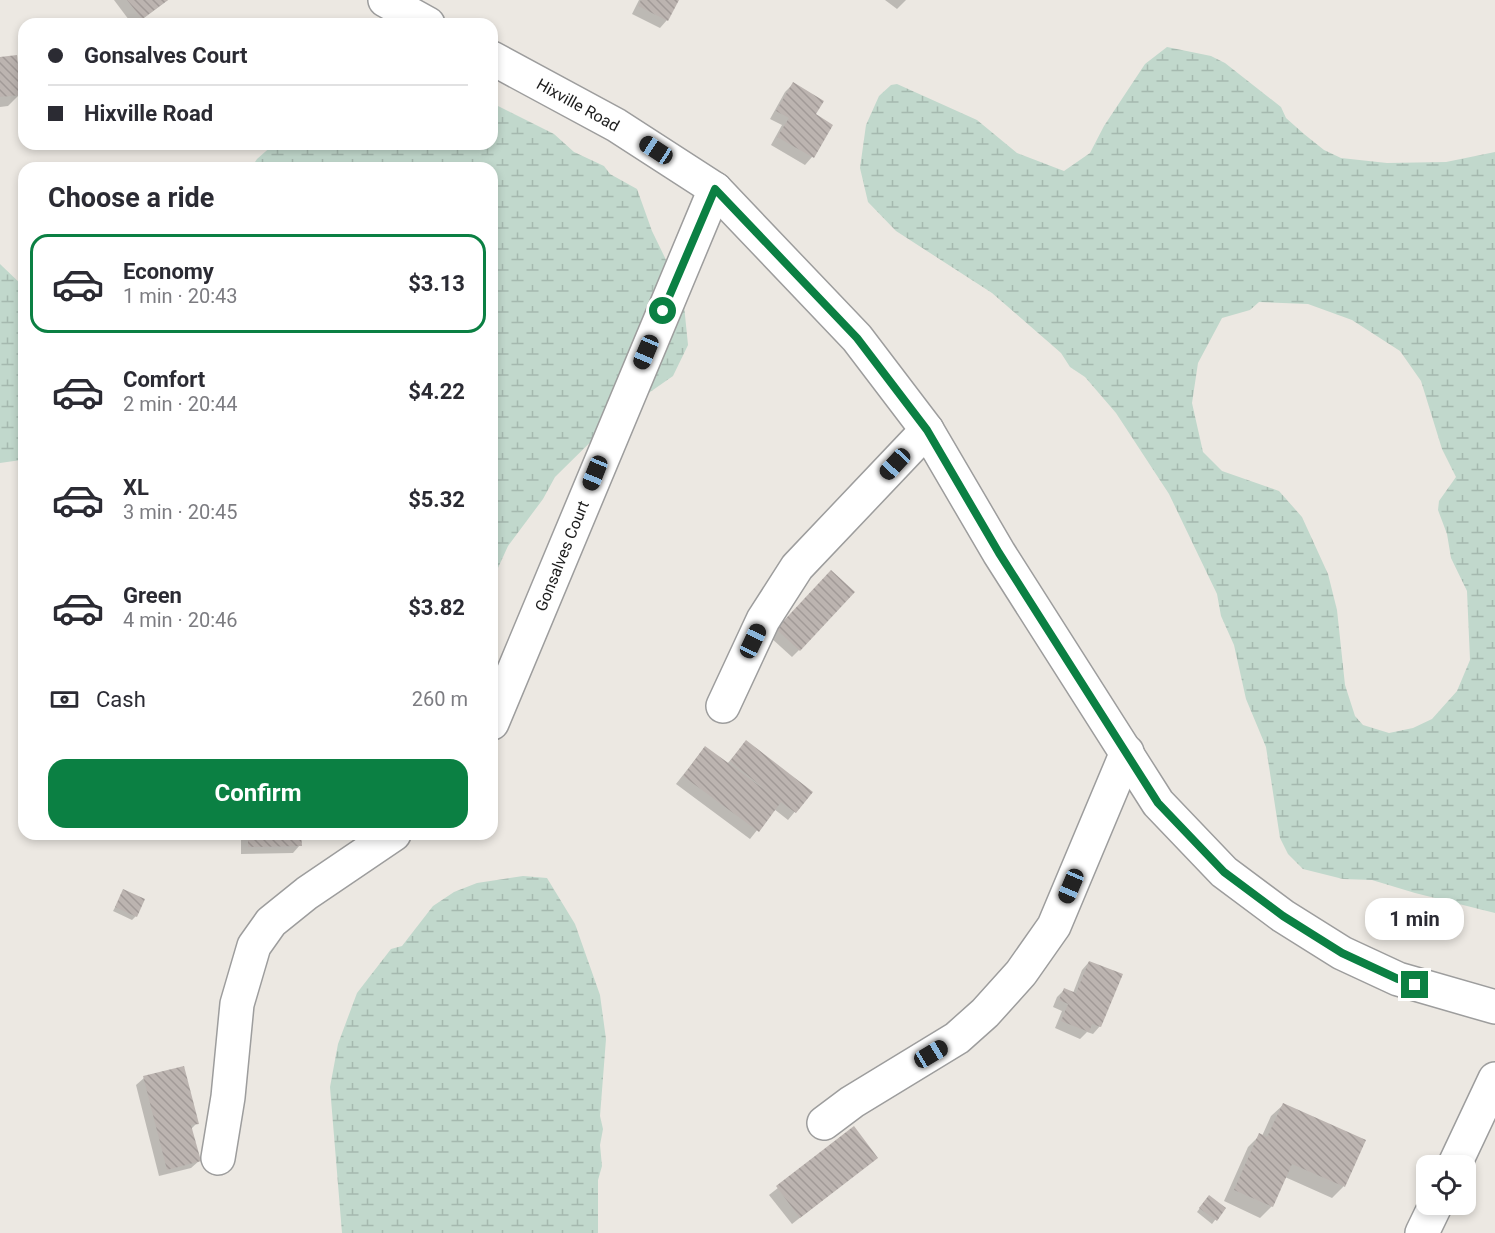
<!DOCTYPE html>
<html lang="en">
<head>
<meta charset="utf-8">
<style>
  body { margin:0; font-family:Roboto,sans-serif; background:#f7f7f7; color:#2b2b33; height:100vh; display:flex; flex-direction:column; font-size:22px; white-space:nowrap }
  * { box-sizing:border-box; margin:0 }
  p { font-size:20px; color:#7c7c81 }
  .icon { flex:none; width:33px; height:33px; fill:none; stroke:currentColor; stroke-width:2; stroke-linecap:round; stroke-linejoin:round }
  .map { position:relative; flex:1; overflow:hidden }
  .sheet { position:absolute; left:18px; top:162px; width:480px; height:678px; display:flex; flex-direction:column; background:#fff; border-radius:18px; box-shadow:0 3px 9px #0003 }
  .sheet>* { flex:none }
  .top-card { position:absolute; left:18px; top:18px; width:480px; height:132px; border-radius:18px; box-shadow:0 3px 9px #0003; display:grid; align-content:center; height:132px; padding:0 30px; background:#fff }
  .controls { position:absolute; left:1416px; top:1155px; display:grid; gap:12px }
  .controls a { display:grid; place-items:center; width:60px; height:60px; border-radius:12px; background:#fff; box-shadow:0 3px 9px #0003; font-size:30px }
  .end { position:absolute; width:27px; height:27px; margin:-14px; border:8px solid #0b8043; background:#fff; box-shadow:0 0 0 3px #fff }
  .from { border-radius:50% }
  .bubble { position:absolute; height:42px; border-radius:18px; background:#fff; box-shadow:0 3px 9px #0003; font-size:20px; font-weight:700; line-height:42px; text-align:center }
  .car { position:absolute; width:18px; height:36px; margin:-18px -9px; border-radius:8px; box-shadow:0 0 4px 2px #0007; background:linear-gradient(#222 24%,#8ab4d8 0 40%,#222 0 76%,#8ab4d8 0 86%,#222 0) }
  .top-card b { display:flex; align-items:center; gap:21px; height:57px; font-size:22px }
  .top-card b+b { border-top:2px solid #e1e1e2 }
  .top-card i { width:15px; height:15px; background:#2b2b33 }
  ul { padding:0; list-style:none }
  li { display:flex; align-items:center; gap:18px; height:99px; margin:0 12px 9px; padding:0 18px; border:3px solid transparent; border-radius:18px }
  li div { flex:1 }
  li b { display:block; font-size:22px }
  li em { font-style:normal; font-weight:700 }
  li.on { border-color:#0b8043 }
  li>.icon { width:54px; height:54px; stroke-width:1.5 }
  h2 { padding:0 30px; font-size:27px; line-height:72px }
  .pay { display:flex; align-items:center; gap:15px; height:66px; padding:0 30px; font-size:22px }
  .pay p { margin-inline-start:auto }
  .cta { display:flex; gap:12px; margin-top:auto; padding:12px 30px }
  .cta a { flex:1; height:69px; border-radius:18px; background:#0b8043; color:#fff; font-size:24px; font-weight:700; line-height:69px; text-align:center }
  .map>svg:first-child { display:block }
  .wetland { fill:url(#wetland-marsh); fill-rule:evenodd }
  .shadow { fill:#0003 }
  .building { fill:url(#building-back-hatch) }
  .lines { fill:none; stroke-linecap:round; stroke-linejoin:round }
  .minor-casing { stroke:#9d9d9d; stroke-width:36 }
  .minor { stroke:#fff; stroke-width:33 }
  .route { stroke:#0b8043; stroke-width:8 }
  .labels { text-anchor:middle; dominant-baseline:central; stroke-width:4.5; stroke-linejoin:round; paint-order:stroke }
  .street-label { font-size:16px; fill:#1c1c1c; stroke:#fff }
</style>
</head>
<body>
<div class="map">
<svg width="1495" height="1233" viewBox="0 0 1495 1233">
  <defs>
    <pattern id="wetland-marsh" width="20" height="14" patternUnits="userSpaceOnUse" patternTransform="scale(1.5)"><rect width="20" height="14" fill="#c1d8cc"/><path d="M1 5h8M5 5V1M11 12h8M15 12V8" fill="none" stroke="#a5b9af"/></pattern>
    <pattern id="building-back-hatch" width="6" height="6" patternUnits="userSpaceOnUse" patternTransform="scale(1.5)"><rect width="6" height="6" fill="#bcb4b0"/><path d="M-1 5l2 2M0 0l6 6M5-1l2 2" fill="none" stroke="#a19a97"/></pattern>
  </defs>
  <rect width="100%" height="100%" fill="#ece8e2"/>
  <g class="wetland">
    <path d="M1167,47L1211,56L1225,63L1281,107L1286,118L1304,134L1324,150L1341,158L1387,163L1446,162L1495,152V913L1415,893L1372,880L1343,879L1303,869L1288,854L1280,838L1266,747L1246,699L1234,645L1221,616L1217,594L1169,494L1116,413L1085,377L1070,367L1061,353L992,293L896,231L868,202L860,168L866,125L879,96L891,85L897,84L977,120L1017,153L1064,171L1090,153L1104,126L1145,64ZM1259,302L1308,304L1352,320L1400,351L1421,381L1442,449L1456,477L1439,501L1438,510L1447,534L1451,558L1467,591L1470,660L1457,691L1432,719L1413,728L1389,733L1363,725L1355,716L1345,685L1337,610L1328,574L1302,517L1279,491L1222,471L1203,452L1192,403L1198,363L1222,318L1250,310Z"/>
    <polygon points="492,103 554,134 574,152 604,166 610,174 637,189 652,231 683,295 688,345 673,376 620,413 555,477 543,499 508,546 492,581 492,168 251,168 257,159 274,144 492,144"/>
    <polygon points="0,264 24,287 24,456 21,460 0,463"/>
    <polygon points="523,876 547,878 575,924 600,995 606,1039 600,1116 603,1129 600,1145 602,1166 598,1180 598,1233 342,1233 330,1087 338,1044 357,993 391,949 402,946 433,906 454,892 477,883"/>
  </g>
  <g class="shadow">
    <polygon points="114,0 168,0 136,24 132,24"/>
    <polygon points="639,0 677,0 667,20 660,28 632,14"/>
    <polygon points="885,0 906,0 897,9"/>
    <polygon points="0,58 19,95 8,106 0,107"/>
    <polygon points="793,84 813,115 831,125 812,157 805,165 771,145 782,125 770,119 785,92"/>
    <polygon points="824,579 799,650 792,657 770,637"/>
    <polygon points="705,747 727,764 739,750 811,792 788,820 774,809 750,839 676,784"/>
    <polygon points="241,834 300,834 300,845 293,853 241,854"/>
    <polygon points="124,891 136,916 132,920 113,911"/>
    <polygon points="1089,962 1100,1026 1093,1034 1087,1032 1080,1039 1055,1028 1062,1011 1053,1007 1057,997 1064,990 1073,993 1082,970"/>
    <polygon points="144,1078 197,1123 191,1129 199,1161 191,1168 159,1176 136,1085"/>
    <polygon points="1283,1105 1364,1141 1343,1187 1332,1198 1285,1177 1272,1206 1260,1218 1224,1201 1248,1147 1260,1135 1262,1136 1271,1116"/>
    <polygon points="854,1128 876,1158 792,1224 769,1195"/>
    <polygon points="1206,1200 1224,1208 1212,1224 1197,1212"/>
  </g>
  <g class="building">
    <polygon points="127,0 168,0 142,19"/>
    <polygon points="641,0 679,0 668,21 638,6"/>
    <polygon points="17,55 21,95 0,97 0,57"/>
    <polygon points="793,82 824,101 816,114 833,125 814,158 777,137 789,118 776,111"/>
    <polygon points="831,570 855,592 800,651 776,629"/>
    <polygon points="746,740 813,792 796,813 781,802 759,832 683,776 705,746 772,795 730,761"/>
    <polygon points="248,834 301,834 302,846 248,847"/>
    <polygon points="123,889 145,899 137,917 115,907"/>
    <polygon points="1089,961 1123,974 1101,1027 1092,1024 1089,1032 1061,1021 1068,1004 1059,1000 1064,988 1076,993"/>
    <polygon points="184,1066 199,1124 191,1125 201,1161 167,1170 143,1076"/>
    <polygon points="1283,1103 1366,1140 1345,1187 1292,1164 1273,1207 1234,1190 1259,1133 1267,1137"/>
    <polygon points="854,1126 878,1158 800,1218 776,1186"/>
    <polygon points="1209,1195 1226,1208 1217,1221 1199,1208"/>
  </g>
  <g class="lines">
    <defs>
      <g id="minor">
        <polyline points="385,0 428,24"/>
        <polyline points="492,58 616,125 715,189 857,338 927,430 999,553 1158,803 1224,872 1283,916 1342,953 1398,979 1495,1007"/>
        <polyline points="723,706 763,620 797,567 927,430"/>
        <polyline points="492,723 715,189"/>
        <polyline points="824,1123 852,1102 957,1038 985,1013 1021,973 1054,926 1127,752"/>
        <polyline points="218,1158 228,1097 237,1004 254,946 271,922 307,893 394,834"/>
        <polyline points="1454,1166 1495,1079"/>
        <polyline points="1422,1233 1436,1204"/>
      </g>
    </defs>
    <use href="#minor" class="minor-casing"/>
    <use href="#minor" class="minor"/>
  </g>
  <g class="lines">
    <polyline class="route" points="663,311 715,189 857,338 927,430 999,553 1158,803 1224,872 1283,916 1342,953 1398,979 1415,985"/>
  </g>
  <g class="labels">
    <g class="street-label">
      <text transform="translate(578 105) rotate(29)">Hixville Road</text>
      <text transform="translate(562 556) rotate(-68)">Gonsalves Court</text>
    </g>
  </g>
</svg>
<div class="controls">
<a><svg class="icon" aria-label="locate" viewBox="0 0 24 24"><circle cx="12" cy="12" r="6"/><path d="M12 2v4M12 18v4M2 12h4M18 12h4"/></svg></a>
</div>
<i class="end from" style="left:663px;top:311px"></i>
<i class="end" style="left:1415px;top:985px"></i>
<div class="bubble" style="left:1365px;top:898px;width:99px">1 min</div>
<i class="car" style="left:656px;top:150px;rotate:303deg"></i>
<i class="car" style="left:646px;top:352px;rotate:203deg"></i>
<i class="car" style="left:895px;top:464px;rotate:223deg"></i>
<i class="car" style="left:595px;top:473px;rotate:202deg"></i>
<i class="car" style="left:753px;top:641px;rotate:25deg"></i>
<i class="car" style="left:1071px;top:886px;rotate:203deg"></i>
<i class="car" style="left:931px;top:1054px;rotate:59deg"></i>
<div class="top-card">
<b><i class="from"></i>Gonsalves Court</b>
<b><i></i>Hixville Road</b>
</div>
<section class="sheet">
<h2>Choose a ride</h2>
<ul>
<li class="on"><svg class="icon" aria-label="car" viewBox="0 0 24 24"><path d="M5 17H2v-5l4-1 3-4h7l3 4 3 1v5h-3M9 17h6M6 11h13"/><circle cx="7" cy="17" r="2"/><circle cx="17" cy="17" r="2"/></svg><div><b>Economy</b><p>1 min · 20:43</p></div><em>$3.13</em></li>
<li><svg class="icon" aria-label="car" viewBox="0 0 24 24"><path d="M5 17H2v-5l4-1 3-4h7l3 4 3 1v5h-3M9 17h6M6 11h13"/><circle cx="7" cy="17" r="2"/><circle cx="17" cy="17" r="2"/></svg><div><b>Comfort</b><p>2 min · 20:44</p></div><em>$4.22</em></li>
<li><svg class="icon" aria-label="car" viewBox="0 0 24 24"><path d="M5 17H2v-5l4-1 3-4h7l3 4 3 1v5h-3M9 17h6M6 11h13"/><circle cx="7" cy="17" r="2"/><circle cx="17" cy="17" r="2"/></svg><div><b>XL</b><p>3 min · 20:45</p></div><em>$5.32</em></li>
<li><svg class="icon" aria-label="car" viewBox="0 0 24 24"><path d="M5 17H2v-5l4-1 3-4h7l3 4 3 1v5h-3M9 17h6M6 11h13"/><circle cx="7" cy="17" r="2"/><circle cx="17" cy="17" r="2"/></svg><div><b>Green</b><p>4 min · 20:46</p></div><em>$3.82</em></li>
</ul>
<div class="pay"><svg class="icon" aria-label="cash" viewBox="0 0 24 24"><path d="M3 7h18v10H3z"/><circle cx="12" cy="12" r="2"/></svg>Cash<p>260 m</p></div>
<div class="cta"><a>Confirm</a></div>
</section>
</div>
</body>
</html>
